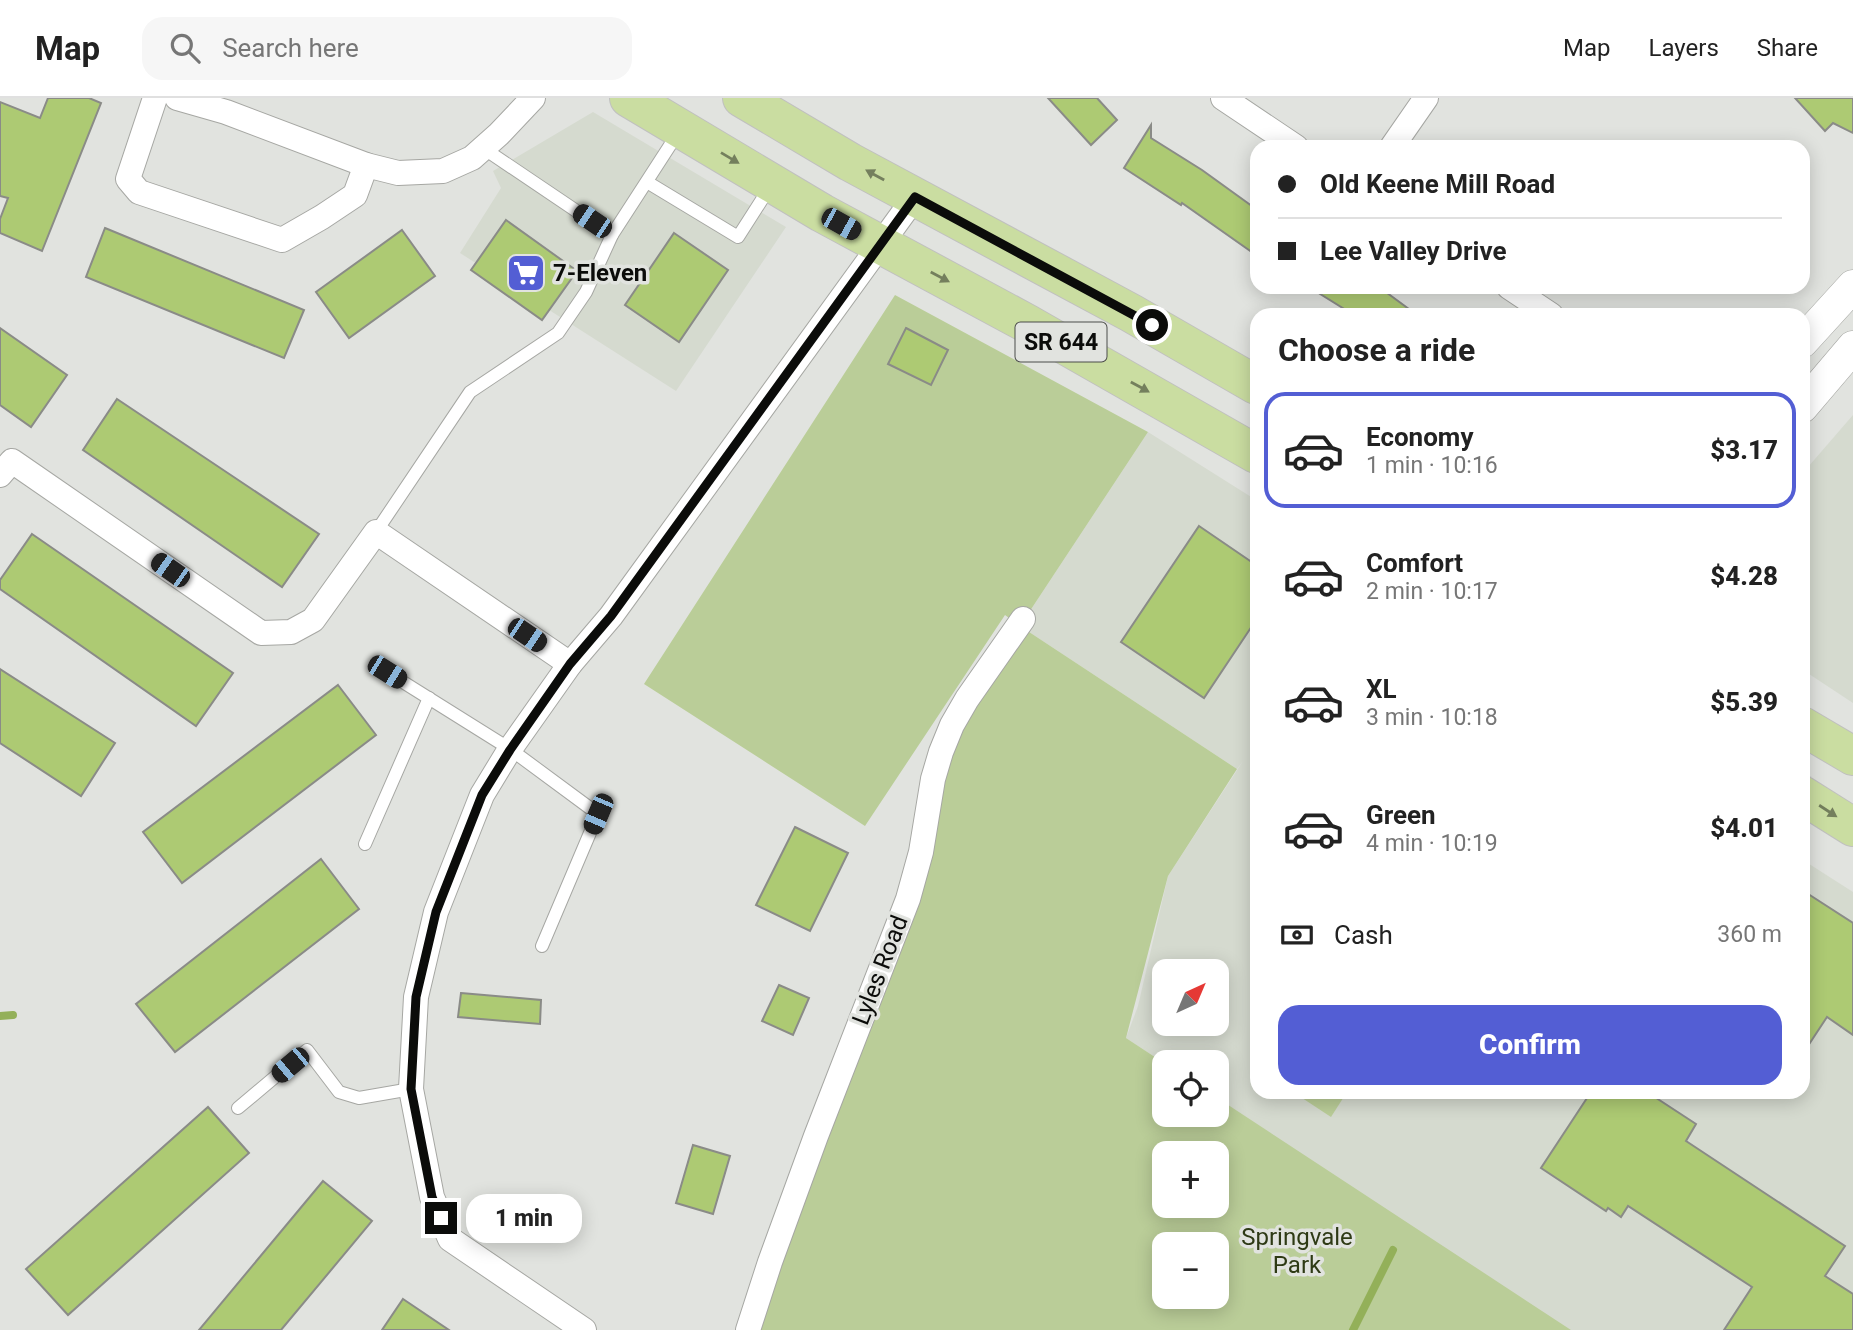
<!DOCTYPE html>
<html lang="en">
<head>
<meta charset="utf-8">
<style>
  body { margin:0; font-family:Roboto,sans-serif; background:#f6f6f6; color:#222; height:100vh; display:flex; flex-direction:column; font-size:26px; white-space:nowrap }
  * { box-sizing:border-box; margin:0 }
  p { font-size:23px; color:#767676 }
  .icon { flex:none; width:38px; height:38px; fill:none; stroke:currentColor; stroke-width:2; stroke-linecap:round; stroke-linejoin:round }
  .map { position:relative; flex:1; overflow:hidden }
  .drawer { position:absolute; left:1250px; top:210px; width:560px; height:791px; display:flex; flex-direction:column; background:#fff; border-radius:21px; box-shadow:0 4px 18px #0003 }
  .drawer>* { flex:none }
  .banner { position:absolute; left:1250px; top:42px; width:560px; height:154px; border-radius:21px; box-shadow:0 4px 18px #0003; display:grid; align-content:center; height:154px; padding:0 28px; background:#fff }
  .needle { width:46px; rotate:44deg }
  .fabs { position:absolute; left:1152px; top:861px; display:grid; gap:14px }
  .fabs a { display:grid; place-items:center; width:77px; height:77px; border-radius:14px; background:#fff; box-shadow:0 4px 18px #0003; font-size:35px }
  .end { position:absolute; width:32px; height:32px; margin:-16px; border:9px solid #0b0c0a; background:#fff; box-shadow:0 0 0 4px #fff }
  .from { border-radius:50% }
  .bubble { position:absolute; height:49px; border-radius:21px; background:#fff; box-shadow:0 4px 18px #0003; font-size:23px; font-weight:800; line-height:49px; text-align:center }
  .car { position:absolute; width:21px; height:42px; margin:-21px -10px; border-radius:9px; box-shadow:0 0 5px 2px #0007; background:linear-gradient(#222 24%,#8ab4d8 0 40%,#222 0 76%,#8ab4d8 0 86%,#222 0) }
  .banner b { display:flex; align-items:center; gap:24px; height:66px; font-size:26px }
  .banner b+b { border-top:2px solid #e0e0e0 }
  .banner i { width:18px; height:18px; background:#222 }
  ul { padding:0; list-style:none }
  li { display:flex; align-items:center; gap:21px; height:116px; margin:0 14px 10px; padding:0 14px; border:4px solid transparent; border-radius:21px }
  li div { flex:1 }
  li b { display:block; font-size:26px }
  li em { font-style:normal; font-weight:800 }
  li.on { border-color:#535ed4 }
  li>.icon { width:63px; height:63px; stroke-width:1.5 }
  h2 { padding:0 28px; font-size:32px; line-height:84px }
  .pay { display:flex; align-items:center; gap:18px; height:77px; padding:0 28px; font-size:26px }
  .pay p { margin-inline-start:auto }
  .cta { display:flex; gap:14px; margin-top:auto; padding:14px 28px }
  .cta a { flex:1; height:80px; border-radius:21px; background:#535ed4; color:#fff; font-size:28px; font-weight:800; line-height:80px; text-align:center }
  header { display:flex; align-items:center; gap:42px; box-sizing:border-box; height:98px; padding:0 35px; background:#fff; border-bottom:2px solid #e0e0e0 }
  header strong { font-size:33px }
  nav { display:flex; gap:38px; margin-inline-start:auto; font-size:24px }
  .search { width:490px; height:63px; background:#f6f6f6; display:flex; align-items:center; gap:18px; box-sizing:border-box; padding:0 24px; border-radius:21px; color:#767676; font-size:26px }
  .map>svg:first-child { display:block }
  .built { fill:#d5dacf; fill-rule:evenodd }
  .green { fill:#bacd98; fill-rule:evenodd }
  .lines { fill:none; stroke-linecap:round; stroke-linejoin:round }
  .stream { stroke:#93b059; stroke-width:8 }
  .building { fill:#adca73; stroke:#8a8b87; stroke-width:2 }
  .service-casing { stroke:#a6a7a3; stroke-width:14 }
  .minor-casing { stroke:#a6a7a3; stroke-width:26 }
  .tertiary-casing { stroke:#a6a7a3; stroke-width:33 }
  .primary-casing { stroke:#c0c0bf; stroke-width:40 }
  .service { stroke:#fff; stroke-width:12 }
  .minor { stroke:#fff; stroke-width:24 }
  .tertiary { stroke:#fff; stroke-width:32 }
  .primary { stroke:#cadda1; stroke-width:38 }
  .oneway { fill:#747f5d }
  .route { stroke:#0b0c0a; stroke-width:9 }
  .labels { text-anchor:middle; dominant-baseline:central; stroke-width:7; stroke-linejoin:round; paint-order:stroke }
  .shield { fill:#e1e3df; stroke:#4b4c4a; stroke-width:2 }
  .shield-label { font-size:23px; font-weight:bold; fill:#0b0c0a }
  .poi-label { font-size:24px; font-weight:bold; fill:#0b0c0a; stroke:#e1e3df; text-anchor:start }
  .street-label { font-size:24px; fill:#0b0c0a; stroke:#e1e3df }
  .park-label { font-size:24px; fill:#2e3a15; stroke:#e1e3df }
</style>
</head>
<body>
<header>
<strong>Map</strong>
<div class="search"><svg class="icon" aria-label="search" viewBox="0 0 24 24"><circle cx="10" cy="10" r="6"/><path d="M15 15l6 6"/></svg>Search here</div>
<nav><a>Map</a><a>Layers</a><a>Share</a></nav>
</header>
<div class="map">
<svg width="1853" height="1232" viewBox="0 0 1853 1232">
  <rect width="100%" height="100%" fill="#e1e3df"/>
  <g class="built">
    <polygon points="593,14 786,129 676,293 460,155 501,90 493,73"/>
    <polygon points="1853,317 1853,605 1803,572 1802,376"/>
    <path d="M1148,334L1256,402V994H1802L1803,762L1853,794V1232H1565L1216,1000V964L1164,965L1126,940L1138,908L1168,778L1243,663L1237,671L1020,528ZM1164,873H1216V926H1164Z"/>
  </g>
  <g class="green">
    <path d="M895,197L1148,334L1020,528L1237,671L1168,778L1126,940L1164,965V1017H1216V999L1571,1232H748L924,768L929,666L1020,528L1005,517L865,728L644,586ZM1164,1055H1216V1108H1164ZM1164,1146H1216V1199H1164Z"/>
    <polygon points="1293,994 1347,994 1331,1019"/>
  </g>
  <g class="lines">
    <g class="stream">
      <polyline points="0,918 13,917"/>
      <polyline points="1353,1232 1393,1152"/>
    </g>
  </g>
  <g class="building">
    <polygon points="48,0 89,0 101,5 42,153 0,135 0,121 8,100 0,98 0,4 40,20"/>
    <polygon points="1048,0 1097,0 1117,22 1091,47"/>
    <polygon points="1795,0 1853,0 1853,35 1833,25 1825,33"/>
    <polygon points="1151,27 1151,40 1202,72 1256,111 1256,157 1182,105 1181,107 1124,70"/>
    <polygon points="506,122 577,173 542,222 471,172"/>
    <polygon points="105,130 304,212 284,260 86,179"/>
    <polygon points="402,132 435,178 349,240 316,194"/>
    <polygon points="674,135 728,172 679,244 625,207"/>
    <polygon points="1309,189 1379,189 1417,217 1354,217"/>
    <polygon points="0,230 67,277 31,329 0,307"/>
    <polygon points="906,230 948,252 931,287 888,266"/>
    <polygon points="117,301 319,436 282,489 83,352"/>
    <polygon points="1199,428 1256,467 1256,522 1204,600 1121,544"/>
    <polygon points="32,436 233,575 196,628 0,491 0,482"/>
    <polygon points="0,571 115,645 81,698 0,645"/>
    <polygon points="338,587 376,637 182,785 143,734"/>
    <polygon points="795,729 848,755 810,833 756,807"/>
    <polygon points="321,761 359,811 175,954 136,906"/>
    <polygon points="1802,792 1853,825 1853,937 1827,919 1802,957"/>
    <polygon points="779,887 809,900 793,937 762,923"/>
    <polygon points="461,895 541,902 540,926 458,919"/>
    <polygon points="1591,994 1647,994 1696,1026 1686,1043 1845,1148 1825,1178 1853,1196 1853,1232 1724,1232 1752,1189 1628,1108 1621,1119 1608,1110 1606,1113 1541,1070"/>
    <polygon points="208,1009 249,1055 68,1217 26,1171"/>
    <polygon points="693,1047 730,1058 713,1116 676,1105"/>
    <polygon points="323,1083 372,1123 281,1232 199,1232"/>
    <polygon points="403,1201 449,1232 382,1232"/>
  </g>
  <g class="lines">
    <defs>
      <g id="service">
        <polyline points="483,50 612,137 678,35"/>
        <polyline points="647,84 738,139 770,89"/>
        <polyline points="376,434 470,294 558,235 586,194 612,137"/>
        <polyline points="387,574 510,651 598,716 542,848"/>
        <polyline points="365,746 429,600"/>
        <polyline points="238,1010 307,952 339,994 359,1000 411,991"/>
      </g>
      <g id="minor">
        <polyline points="155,0 128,81 139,94 282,142 322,119 355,97 366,67"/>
        <polyline points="177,0 226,14 366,67 398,75 443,73 472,60 499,36 533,0"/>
        <polyline points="1223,0 1296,49"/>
        <polyline points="1392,49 1426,0"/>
        <polyline points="1509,189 1551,217"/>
        <polyline points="0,377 12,363 261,535 291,534 313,522 376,434 570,566 611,518 915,99"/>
        <polyline points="570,566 510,651 482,697 436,814 416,899 411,991 432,1099 450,1141 584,1232"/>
        <polyline points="748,1232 770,1164 816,1038 908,801 921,754 933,681 941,654 952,627 967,601 1023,521"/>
      </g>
      <g id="tertiary">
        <polyline points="1802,244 1853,188"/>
        <polyline points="1802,309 1853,249"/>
      </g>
      <g id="primary">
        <polyline points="629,0 822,115 1028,226 1256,356"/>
        <polyline points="742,0 850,64 1131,215 1256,287"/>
        <polyline points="1802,628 1853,658"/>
        <polyline points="1802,697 1853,729"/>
      </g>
    </defs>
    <use href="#service" class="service-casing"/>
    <use href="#minor" class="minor-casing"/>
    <use href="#tertiary" class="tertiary-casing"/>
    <use href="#primary" class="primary-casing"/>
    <use href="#service" class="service"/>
    <use href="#minor" class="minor"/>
    <use href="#tertiary" class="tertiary"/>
    <use href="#primary" class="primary"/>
  </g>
  <defs><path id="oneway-solid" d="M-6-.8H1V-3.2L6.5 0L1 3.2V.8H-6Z" transform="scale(1.75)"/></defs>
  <g class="oneway">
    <use href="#oneway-solid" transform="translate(730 60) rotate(31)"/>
    <use href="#oneway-solid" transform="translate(875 77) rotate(-151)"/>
    <use href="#oneway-solid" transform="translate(940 179) rotate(28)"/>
    <use href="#oneway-solid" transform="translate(1140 289) rotate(29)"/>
    <use href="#oneway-solid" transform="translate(1828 713) rotate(33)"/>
  </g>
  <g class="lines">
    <polyline class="route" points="441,1120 432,1099 411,991 416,899 436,814 482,697 510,652 570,566 611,518 915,99 1152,227"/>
  </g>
  <defs>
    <symbol id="supermarket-square" viewBox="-11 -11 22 22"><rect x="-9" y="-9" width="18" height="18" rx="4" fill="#535ed4" stroke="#e1e3df"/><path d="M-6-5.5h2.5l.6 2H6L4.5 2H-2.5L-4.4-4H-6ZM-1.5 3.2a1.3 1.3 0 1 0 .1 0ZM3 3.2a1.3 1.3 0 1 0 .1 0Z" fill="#fff"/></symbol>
  </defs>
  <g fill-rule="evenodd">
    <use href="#supermarket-square" x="504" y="153" width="44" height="44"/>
  </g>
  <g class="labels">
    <rect class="shield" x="1015.5" y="224.5" width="91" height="39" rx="5"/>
    <g class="shield-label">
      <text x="1061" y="244">SR 644</text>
    </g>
    <g class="poi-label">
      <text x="553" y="175">7-Eleven</text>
    </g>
    <g class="street-label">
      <text transform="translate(880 872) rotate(-69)">Lyles Road</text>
    </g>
    <g class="park-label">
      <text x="1297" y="1139">Springvale<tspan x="1297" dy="28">Park</tspan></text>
    </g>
  </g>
</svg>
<div class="fabs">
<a><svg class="needle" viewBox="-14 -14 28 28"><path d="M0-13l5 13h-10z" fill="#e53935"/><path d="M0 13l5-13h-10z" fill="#767676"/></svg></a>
<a><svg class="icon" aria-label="locate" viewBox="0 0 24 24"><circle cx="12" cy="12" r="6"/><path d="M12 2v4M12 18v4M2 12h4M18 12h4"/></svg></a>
<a>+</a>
<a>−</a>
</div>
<i class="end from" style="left:1152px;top:227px"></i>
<i class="end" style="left:441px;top:1120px"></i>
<div class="bubble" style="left:466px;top:1096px;width:116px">1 min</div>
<i class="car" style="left:592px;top:123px;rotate:304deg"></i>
<i class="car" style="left:841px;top:126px;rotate:119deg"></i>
<i class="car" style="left:170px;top:472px;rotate:305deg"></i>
<i class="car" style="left:527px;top:537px;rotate:124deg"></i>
<i class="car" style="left:387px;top:574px;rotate:122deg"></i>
<i class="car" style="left:598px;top:716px;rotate:203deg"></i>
<i class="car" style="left:290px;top:967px;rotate:230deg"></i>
<div class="banner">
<b><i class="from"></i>Old Keene Mill Road</b>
<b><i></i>Lee Valley Drive</b>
</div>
<section class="drawer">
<h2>Choose a ride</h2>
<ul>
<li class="on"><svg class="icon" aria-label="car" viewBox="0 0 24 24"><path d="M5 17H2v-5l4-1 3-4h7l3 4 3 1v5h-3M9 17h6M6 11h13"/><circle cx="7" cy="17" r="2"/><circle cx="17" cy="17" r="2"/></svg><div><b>Economy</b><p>1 min · 10:16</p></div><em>$3.17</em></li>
<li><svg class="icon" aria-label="car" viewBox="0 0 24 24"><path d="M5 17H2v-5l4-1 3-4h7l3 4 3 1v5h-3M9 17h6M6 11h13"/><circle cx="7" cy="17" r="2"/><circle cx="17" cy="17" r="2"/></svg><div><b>Comfort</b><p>2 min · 10:17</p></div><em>$4.28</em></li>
<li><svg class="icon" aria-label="car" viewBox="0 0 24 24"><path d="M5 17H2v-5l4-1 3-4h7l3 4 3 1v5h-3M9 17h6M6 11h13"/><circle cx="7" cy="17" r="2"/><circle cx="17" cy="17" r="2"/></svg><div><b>XL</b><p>3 min · 10:18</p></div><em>$5.39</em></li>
<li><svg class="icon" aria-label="car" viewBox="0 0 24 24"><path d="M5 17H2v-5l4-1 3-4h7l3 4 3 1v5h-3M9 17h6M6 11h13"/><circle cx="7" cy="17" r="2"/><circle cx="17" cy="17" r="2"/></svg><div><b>Green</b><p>4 min · 10:19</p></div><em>$4.01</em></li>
</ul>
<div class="pay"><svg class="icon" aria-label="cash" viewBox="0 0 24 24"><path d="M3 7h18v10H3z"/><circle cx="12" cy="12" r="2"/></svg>Cash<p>360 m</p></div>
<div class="cta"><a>Confirm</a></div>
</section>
</div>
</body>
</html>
